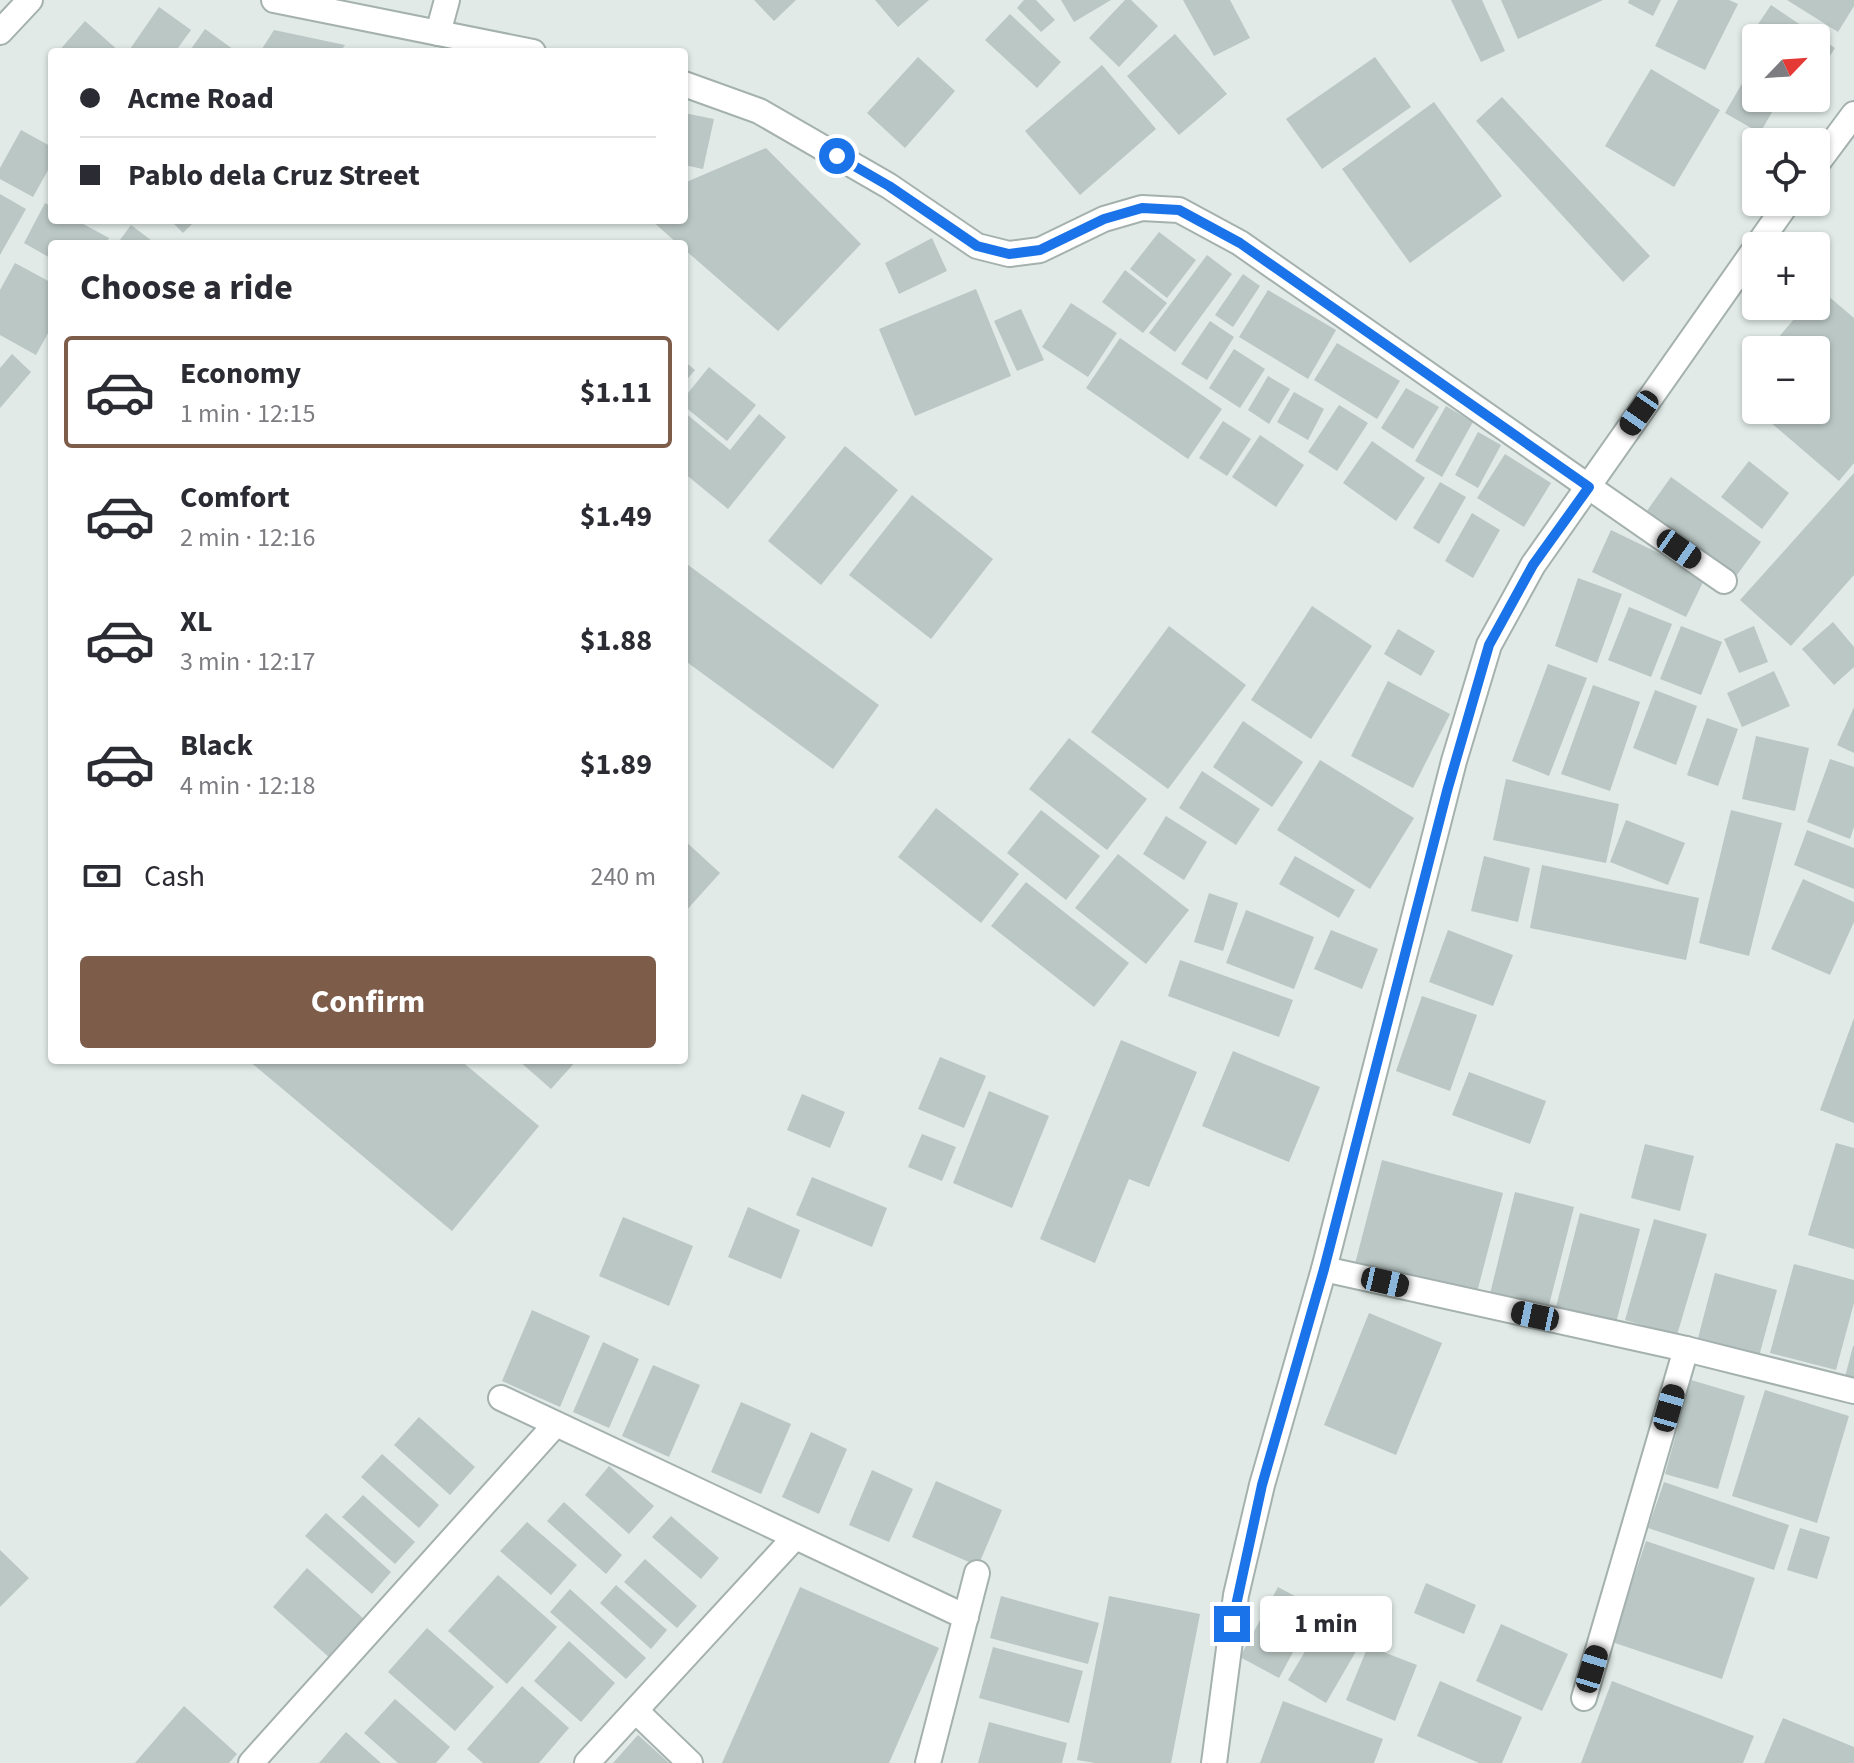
<!DOCTYPE html>
<html lang="en">
<head>
<meta charset="utf-8">
<style>
  body { margin:0; font-family:"Source Sans 3",sans-serif; background:#f2f2f3; color:#2b2b33; height:100vh; display:flex; flex-direction:column; font-size:30px; white-space:nowrap }
  * { box-sizing:border-box; margin:0 }
  p { font-size:26px; color:#7c7c81 }
  .icon { flex:none; width:44px; height:44px; fill:none; stroke:currentColor; stroke-width:2; stroke-linecap:round; stroke-linejoin:round }
  .map { position:relative; flex:1; overflow:hidden }
  .side { position:absolute; left:48px; top:240px; width:640px; height:824px; display:flex; flex-direction:column; background:#fff; border-radius:8px; box-shadow:0 2px 6px #0004 }
  .side>* { flex:none }
  .top-card { position:absolute; left:48px; top:48px; width:640px; height:176px; border-radius:8px; box-shadow:0 2px 6px #0004; display:grid; align-content:center; height:176px; padding:0 32px; background:#fff }
  .needle { width:52px; rotate:65deg }
  .controls { position:absolute; left:1742px; top:24px; display:grid; gap:16px }
  .controls a { display:grid; place-items:center; width:88px; height:88px; border-radius:8px; background:#fff; box-shadow:0 2px 6px #0004; font-size:40px }
  .end { position:absolute; width:36px; height:36px; margin:-18px; border:10px solid #1a73e8; background:#fff; box-shadow:0 0 0 4px #fff }
  .from { border-radius:50% }
  .bubble { position:absolute; height:56px; border-radius:8px; background:#fff; box-shadow:0 2px 6px #0004; font-size:26px; font-weight:700; line-height:56px; text-align:center }
  .car { position:absolute; width:24px; height:48px; margin:-24px -12px; border-radius:10px; box-shadow:0 0 6px 2px #0007; background:linear-gradient(#222 24%,#8ab4d8 0 40%,#222 0 76%,#8ab4d8 0 86%,#222 0) }
  .top-card b { display:flex; align-items:center; gap:28px; height:76px; font-size:30px }
  .top-card b+b { border-top:2px solid #e1e1e2 }
  .top-card i { width:20px; height:20px; background:#2b2b33 }
  ul { padding:0; list-style:none }
  li { display:flex; align-items:center; gap:24px; height:112px; margin:0 16px 12px; padding:0 16px; border:4px solid transparent; border-radius:8px }
  li div { flex:1 }
  li b { display:block; font-size:30px }
  li em { font-style:normal; font-weight:700 }
  li.active { border-color:#7e5c4a }
  li>.icon { width:72px; height:72px; stroke-width:1.5 }
  h2 { padding:0 32px; font-size:36px; line-height:96px }
  .pay { display:flex; align-items:center; gap:20px; height:88px; padding:0 32px; font-size:30px }
  .pay p { margin-inline-start:auto }
  .action { display:flex; gap:16px; margin-top:auto; padding:16px 32px }
  .action a { flex:1; height:92px; border-radius:8px; background:#7e5c4a; color:#fff; font-size:32px; font-weight:700; line-height:92px; text-align:center }
  .map>svg:first-child { display:block }
  .building { fill:#bac7c4 }
  .lines { fill:none; stroke-linecap:round; stroke-linejoin:round }
  .service-casing { stroke:#a4b1ae; stroke-width:28 }
  .minor-casing { stroke:#a4b1ae; stroke-width:28 }
  .tertiary-casing { stroke:#a4b1ae; stroke-width:28 }
  .service { stroke:#fff; stroke-width:24 }
  .minor { stroke:#fff; stroke-width:24 }
  .tertiary { stroke:#fff; stroke-width:24 }
  .route { stroke:#1a73e8; stroke-width:10 }
</style>
</head>
<body>
<div class="map">
<svg width="1854" height="1763" viewBox="0 0 1854 1763">
  <rect width="100%" height="100%" fill="#e1eae7"/>
  <g class="building">
    <polygon points="754,0 796,0 774,21"/>
    <polygon points="875,0 929,0 898,27"/>
    <polygon points="1024,0 1036,0 1055,20 1041,32 1017,8"/>
    <polygon points="1061,0 1111,0 1074,22"/>
    <polygon points="1125,0 1131,0 1158,26 1119,67 1089,38"/>
    <polygon points="1183,0 1230,0 1250,38 1214,56"/>
    <polygon points="1451,0 1482,0 1505,51 1481,62"/>
    <polygon points="1501,0 1603,0 1518,39"/>
    <polygon points="1629,0 1661,0 1653,16 1628,3"/>
    <polygon points="1678,0 1729,0 1738,4 1705,70 1655,46"/>
    <polygon points="1787,0 1854,0 1854,6 1838,32"/>
    <polygon points="1771,5 1835,48 1816,78 1816,38 1760,38 1752,33"/>
    <polygon points="159,7 191,30 175,52 128,52"/>
    <polygon points="1010,14 1061,62 1037,88 985,40"/>
    <polygon points="85,21 120,52 58,52"/>
    <polygon points="205,29 237,52 189,52"/>
    <polygon points="274,30 345,45 340,52 260,52"/>
    <polygon points="1175,34 1227,94 1179,135 1127,76"/>
    <polygon points="918,57 955,91 905,148 867,113"/>
    <polygon points="1375,57 1411,107 1322,169 1286,119"/>
    <polygon points="1102,65 1156,129 1080,195 1025,131"/>
    <polygon points="1651,69 1720,110 1674,187 1605,146"/>
    <polygon points="1744,80 1756,87 1756,98 1779,100 1760,133 1725,113"/>
    <polygon points="1502,97 1650,256 1623,282 1476,121"/>
    <polygon points="1434,102 1502,196 1410,263 1342,169"/>
    <polygon points="684,113 714,119 703,169 684,165"/>
    <polygon points="21,130 52,147 52,163 33,197 0,179 0,168"/>
    <polygon points="766,148 861,244 778,331 684,249 684,244 678,244 651,220 684,220 684,183"/>
    <polygon points="0,194 26,209 0,255"/>
    <polygon points="45,203 52,207 52,220 76,220 109,238 106,244 52,244 52,259 24,243"/>
    <polygon points="170,220 196,220 183,233"/>
    <polygon points="131,225 156,244 117,244"/>
    <polygon points="1159,232 1196,260 1167,298 1130,269"/>
    <polygon points="932,238 947,271 899,294 885,263"/>
    <polygon points="1207,255 1232,274 1175,352 1149,333"/>
    <polygon points="15,263 52,283 52,326 36,355 0,335 0,290"/>
    <polygon points="1125,270 1167,303 1143,333 1102,302"/>
    <polygon points="1243,274 1260,286 1233,327 1215,315"/>
    <polygon points="976,289 1011,376 915,416 879,329"/>
    <polygon points="1820,289 1854,318 1854,463 1839,481 1770,422 1780,410 1816,410 1816,350 1768,350 1805,306 1816,306 1816,293"/>
    <polygon points="1268,290 1336,330 1308,379 1239,337"/>
    <polygon points="1071,303 1117,333 1088,377 1042,347"/>
    <polygon points="1021,309 1044,360 1017,371 994,321"/>
    <polygon points="1210,321 1234,337 1207,380 1181,364"/>
    <polygon points="1120,338 1222,409 1188,459 1086,388"/>
    <polygon points="1337,343 1400,381 1377,419 1314,380"/>
    <polygon points="1234,349 1265,369 1240,408 1209,388"/>
    <polygon points="12,354 31,372 0,408 0,368"/>
    <polygon points="684,361 695,370 684,383"/>
    <polygon points="709,367 756,405 727,441 684,406 684,398"/>
    <polygon points="1268,376 1290,389 1269,424 1248,410"/>
    <polygon points="1406,388 1439,407 1413,449 1381,428"/>
    <polygon points="1294,392 1324,409 1308,440 1277,422"/>
    <polygon points="1339,405 1368,423 1337,471 1308,452"/>
    <polygon points="1446,406 1473,422 1442,477 1415,461"/>
    <polygon points="684,412 730,450 759,414 786,437 728,509 684,473"/>
    <polygon points="1223,421 1251,439 1227,476 1199,458"/>
    <polygon points="1478,432 1501,445 1478,488 1455,475"/>
    <polygon points="1260,435 1304,465 1276,507 1232,477"/>
    <polygon points="1372,441 1425,478 1396,521 1343,483"/>
    <polygon points="845,446 898,490 821,585 768,541"/>
    <polygon points="1505,454 1551,483 1524,527 1477,498"/>
    <polygon points="1749,461 1789,493 1762,529 1721,497"/>
    <polygon points="1854,473 1854,575 1791,646 1740,600"/>
    <polygon points="1671,477 1761,542 1734,579 1644,515"/>
    <polygon points="1440,482 1466,497 1439,544 1413,528"/>
    <polygon points="912,495 993,559 931,639 849,575"/>
    <polygon points="1472,513 1500,530 1473,578 1445,561"/>
    <polygon points="1611,530 1706,576 1686,617 1592,572"/>
    <polygon points="684,562 879,705 833,769 684,660"/>
    <polygon points="1578,578 1622,594 1597,663 1555,646"/>
    <polygon points="1312,606 1372,646 1311,739 1251,700"/>
    <polygon points="1629,607 1672,624 1651,677 1608,660"/>
    <polygon points="1833,622 1854,647 1854,667 1834,685 1802,649"/>
    <polygon points="1169,626 1246,685 1168,789 1091,732"/>
    <polygon points="1681,626 1722,642 1701,695 1660,679"/>
    <polygon points="1754,626 1768,662 1739,673 1724,639"/>
    <polygon points="1398,629 1435,651 1421,676 1384,654"/>
    <polygon points="1548,664 1587,678 1549,776 1512,761"/>
    <polygon points="1774,671 1790,706 1742,727 1727,693"/>
    <polygon points="1388,681 1450,714 1413,788 1351,756"/>
    <polygon points="1593,685 1640,702 1610,791 1561,774"/>
    <polygon points="1655,690 1697,706 1676,765 1633,748"/>
    <polygon points="1854,707 1854,753 1837,745"/>
    <polygon points="1707,718 1738,729 1718,786 1687,775"/>
    <polygon points="1243,721 1303,762 1272,807 1213,767"/>
    <polygon points="1756,736 1809,748 1795,811 1742,799"/>
    <polygon points="1069,738 1147,799 1107,850 1029,789"/>
    <polygon points="1830,759 1854,767 1854,827 1850,839 1807,822"/>
    <polygon points="1320,760 1414,818 1370,889 1277,830"/>
    <polygon points="1202,771 1260,809 1236,845 1179,808"/>
    <polygon points="1506,779 1619,804 1606,863 1493,840"/>
    <polygon points="936,808 1019,874 981,923 898,857"/>
    <polygon points="1041,810 1100,856 1066,900 1007,853"/>
    <polygon points="1731,810 1782,823 1749,956 1699,943"/>
    <polygon points="1166,816 1207,842 1184,880 1143,854"/>
    <polygon points="1626,820 1685,843 1668,885 1610,862"/>
    <polygon points="1807,830 1854,848 1854,889 1794,865"/>
    <polygon points="684,840 720,873 684,913"/>
    <polygon points="1118,854 1189,910 1146,964 1075,908"/>
    <polygon points="1295,856 1355,890 1339,918 1279,884"/>
    <polygon points="1484,856 1530,868 1518,922 1471,911"/>
    <polygon points="1542,865 1699,898 1686,960 1530,928"/>
    <polygon points="1803,879 1854,902 1854,922 1830,975 1771,949"/>
    <polygon points="1026,882 1129,963 1094,1007 991,926"/>
    <polygon points="1209,893 1238,903 1223,951 1194,942"/>
    <polygon points="1246,910 1314,937 1294,989 1226,963"/>
    <polygon points="1331,930 1378,949 1362,989 1314,969"/>
    <polygon points="1448,930 1513,955 1493,1006 1429,982"/>
    <polygon points="1180,960 1293,1000 1279,1037 1168,996"/>
    <polygon points="1422,996 1477,1015 1450,1091 1396,1071"/>
    <polygon points="1854,1018 1854,1123 1820,1110"/>
    <polygon points="1121,1040 1197,1072 1149,1187 1129,1179 1095,1263 1040,1239"/>
    <polygon points="1233,1051 1320,1087 1289,1162 1202,1126"/>
    <polygon points="940,1057 986,1076 964,1128 918,1109"/>
    <polygon points="248,1060 460,1060 539,1126 452,1231"/>
    <polygon points="518,1060 577,1060 551,1089"/>
    <polygon points="1469,1072 1546,1101 1530,1144 1452,1115"/>
    <polygon points="989,1091 1049,1116 1012,1208 953,1183"/>
    <polygon points="802,1094 845,1112 830,1148 787,1130"/>
    <polygon points="922,1134 956,1147 942,1181 908,1167"/>
    <polygon points="1836,1143 1854,1148 1854,1249 1808,1235"/>
    <polygon points="1645,1144 1694,1156 1680,1211 1631,1198"/>
    <polygon points="1382,1160 1503,1193 1476,1296 1355,1264"/>
    <polygon points="812,1177 887,1208 872,1247 796,1215"/>
    <polygon points="1515,1192 1574,1207 1547,1313 1489,1298"/>
    <polygon points="748,1207 800,1230 781,1279 728,1257"/>
    <polygon points="1580,1213 1640,1229 1615,1327 1555,1311"/>
    <polygon points="623,1217 693,1246 669,1306 599,1276"/>
    <polygon points="1654,1219 1707,1234 1677,1335 1625,1320"/>
    <polygon points="1794,1264 1854,1280 1854,1303 1836,1370 1770,1353"/>
    <polygon points="1715,1273 1777,1290 1758,1360 1697,1342"/>
    <polygon points="532,1310 590,1336 560,1407 502,1381"/>
    <polygon points="1369,1313 1442,1343 1396,1455 1324,1425"/>
    <polygon points="603,1342 639,1359 609,1428 573,1412"/>
    <polygon points="1853,1346 1854,1346 1854,1379 1845,1377"/>
    <polygon points="653,1365 700,1385 669,1457 622,1436"/>
    <polygon points="1691,1380 1745,1396 1718,1489 1665,1474"/>
    <polygon points="1765,1390 1849,1416 1817,1523 1732,1496"/>
    <polygon points="741,1402 791,1424 761,1494 711,1472"/>
    <polygon points="419,1417 475,1467 450,1495 394,1445"/>
    <polygon points="811,1432 847,1449 819,1514 782,1497"/>
    <polygon points="382,1454 439,1505 419,1528 361,1477"/>
    <polygon points="609,1466 654,1506 629,1534 585,1495"/>
    <polygon points="872,1470 913,1489 889,1542 849,1525"/>
    <polygon points="936,1481 1002,1510 978,1566 912,1537"/>
    <polygon points="1664,1482 1789,1525 1774,1570 1648,1528"/>
    <polygon points="363,1495 415,1542 395,1564 342,1517"/>
    <polygon points="564,1502 622,1555 606,1574 547,1521"/>
    <polygon points="326,1513 391,1572 372,1594 305,1536"/>
    <polygon points="671,1516 719,1558 701,1579 652,1537"/>
    <polygon points="527,1522 577,1565 551,1595 500,1551"/>
    <polygon points="1800,1528 1830,1537 1817,1579 1787,1570"/>
    <polygon points="1646,1541 1755,1578 1722,1679 1612,1642"/>
    <polygon points="0,1550 29,1578 0,1607"/>
    <polygon points="645,1559 697,1606 677,1628 624,1582"/>
    <polygon points="307,1568 365,1620 331,1659 273,1607"/>
    <polygon points="498,1575 557,1627 507,1684 448,1631"/>
    <polygon points="1426,1583 1476,1605 1464,1634 1414,1613"/>
    <polygon points="616,1585 667,1630 651,1649 600,1603"/>
    <polygon points="800,1587 939,1648 889,1763 722,1763"/>
    <polygon points="1278,1587 1317,1608 1279,1678 1240,1657"/>
    <polygon points="570,1589 646,1658 626,1679 550,1612"/>
    <polygon points="1001,1596 1099,1623 1088,1664 990,1638"/>
    <polygon points="1109,1596 1200,1614 1171,1763 1095,1763 1077,1760"/>
    <polygon points="1329,1611 1366,1634 1326,1703 1288,1680"/>
    <polygon points="1501,1624 1568,1654 1542,1711 1476,1681"/>
    <polygon points="427,1628 494,1687 455,1731 388,1672"/>
    <polygon points="569,1641 615,1683 581,1722 534,1681"/>
    <polygon points="1368,1646 1417,1665 1395,1721 1346,1700"/>
    <polygon points="993,1647 1083,1671 1069,1723 979,1698"/>
    <polygon points="1440,1681 1522,1717 1502,1763 1479,1763 1417,1736"/>
    <polygon points="1612,1681 1754,1736 1743,1763 1581,1763"/>
    <polygon points="522,1686 569,1728 539,1763 483,1763 467,1749"/>
    <polygon points="395,1699 450,1747 436,1763 398,1763 364,1733"/>
    <polygon points="1283,1701 1383,1739 1374,1763 1260,1763"/>
    <polygon points="184,1706 237,1754 229,1763 135,1763"/>
    <polygon points="1783,1718 1854,1747 1854,1763 1764,1763"/>
    <polygon points="989,1722 1067,1743 1062,1763 978,1763"/>
    <polygon points="346,1732 381,1763 319,1763"/>
    <polygon points="638,1735 669,1763 613,1763"/>
  </g>
  <g class="lines">
    <defs>
      <g id="service">
        <polyline points="438,33 447,0"/>
        <polyline points="1589,487 1724,581"/>
      </g>
      <g id="minor">
        <polyline points="274,0 533,52"/>
        <polyline points="0,32 30,0"/>
        <polyline points="684,84 759,111 889,186 977,246 1009,254 1040,250 1104,219 1142,208 1179,210 1240,243 1589,487"/>
        <polyline points="1324,1269 1686,1349 1854,1391"/>
        <polyline points="501,1398 966,1617"/>
        <polyline points="1584,1698 1686,1349"/>
        <polyline points="636,1711 690,1763"/>
        <polyline points="251,1763 555,1425"/>
        <polyline points="587,1763 795,1537"/>
        <polyline points="928,1763 977,1573"/>
      </g>
      <g id="tertiary">
        <polyline points="1816,165 1854,114"/>
        <polyline points="1214,1763 1236,1595 1262,1485 1324,1269 1454,761 1489,645 1533,565 1788,202"/>
      </g>
    </defs>
    <use href="#service" class="service-casing"/>
    <use href="#minor" class="minor-casing"/>
    <use href="#tertiary" class="tertiary-casing"/>
    <use href="#service" class="service"/>
    <use href="#minor" class="minor"/>
    <use href="#tertiary" class="tertiary"/>
  </g>
  <g class="lines">
    <polyline class="route" points="837,156 889,186 977,246 1009,254 1040,250 1104,219 1142,208 1179,210 1240,243 1589,487 1533,565 1489,645 1447,791 1324,1269 1262,1485 1232,1624"/>
  </g>
</svg>
<div class="controls">
<a><svg class="needle" viewBox="-14 -14 28 28"><path d="M0-13l5 13h-10z" fill="#e53935"/><path d="M0 13l5-13h-10z" fill="#7c7c81"/></svg></a>
<a><svg class="icon" aria-label="locate" viewBox="0 0 24 24"><circle cx="12" cy="12" r="6"/><path d="M12 2v4M12 18v4M2 12h4M18 12h4"/></svg></a>
<a>+</a>
<a>−</a>
</div>
<i class="end from" style="left:837px;top:156px"></i>
<i class="end" style="left:1232px;top:1624px"></i>
<div class="bubble" style="left:1260px;top:1596px;width:132px">1 min</div>
<i class="car" style="left:1639px;top:413px;rotate:215deg"></i>
<i class="car" style="left:1679px;top:549px;rotate:125deg"></i>
<i class="car" style="left:1385px;top:1282px;rotate:103deg"></i>
<i class="car" style="left:1535px;top:1316px;rotate:282deg"></i>
<i class="car" style="left:1669px;top:1408px;rotate:16deg"></i>
<i class="car" style="left:1592px;top:1669px;rotate:17deg"></i>
<div class="top-card">
<b><i class="from"></i>Acme Road</b>
<b><i></i>Pablo dela Cruz Street</b>
</div>
<section class="side">
<h2>Choose a ride</h2>
<ul>
<li class="active"><svg class="icon" aria-label="car" viewBox="0 0 24 24"><path d="M5 17H2v-5l4-1 3-4h7l3 4 3 1v5h-3M9 17h6M6 11h13"/><circle cx="7" cy="17" r="2"/><circle cx="17" cy="17" r="2"/></svg><div><b>Economy</b><p>1 min · 12:15</p></div><em>$1.11</em></li>
<li><svg class="icon" aria-label="car" viewBox="0 0 24 24"><path d="M5 17H2v-5l4-1 3-4h7l3 4 3 1v5h-3M9 17h6M6 11h13"/><circle cx="7" cy="17" r="2"/><circle cx="17" cy="17" r="2"/></svg><div><b>Comfort</b><p>2 min · 12:16</p></div><em>$1.49</em></li>
<li><svg class="icon" aria-label="car" viewBox="0 0 24 24"><path d="M5 17H2v-5l4-1 3-4h7l3 4 3 1v5h-3M9 17h6M6 11h13"/><circle cx="7" cy="17" r="2"/><circle cx="17" cy="17" r="2"/></svg><div><b>XL</b><p>3 min · 12:17</p></div><em>$1.88</em></li>
<li><svg class="icon" aria-label="car" viewBox="0 0 24 24"><path d="M5 17H2v-5l4-1 3-4h7l3 4 3 1v5h-3M9 17h6M6 11h13"/><circle cx="7" cy="17" r="2"/><circle cx="17" cy="17" r="2"/></svg><div><b>Black</b><p>4 min · 12:18</p></div><em>$1.89</em></li>
</ul>
<div class="pay"><svg class="icon" aria-label="cash" viewBox="0 0 24 24"><path d="M3 7h18v10H3z"/><circle cx="12" cy="12" r="2"/></svg>Cash<p>240 m</p></div>
<div class="action"><a>Confirm</a></div>
</section>
</div>
</body>
</html>
